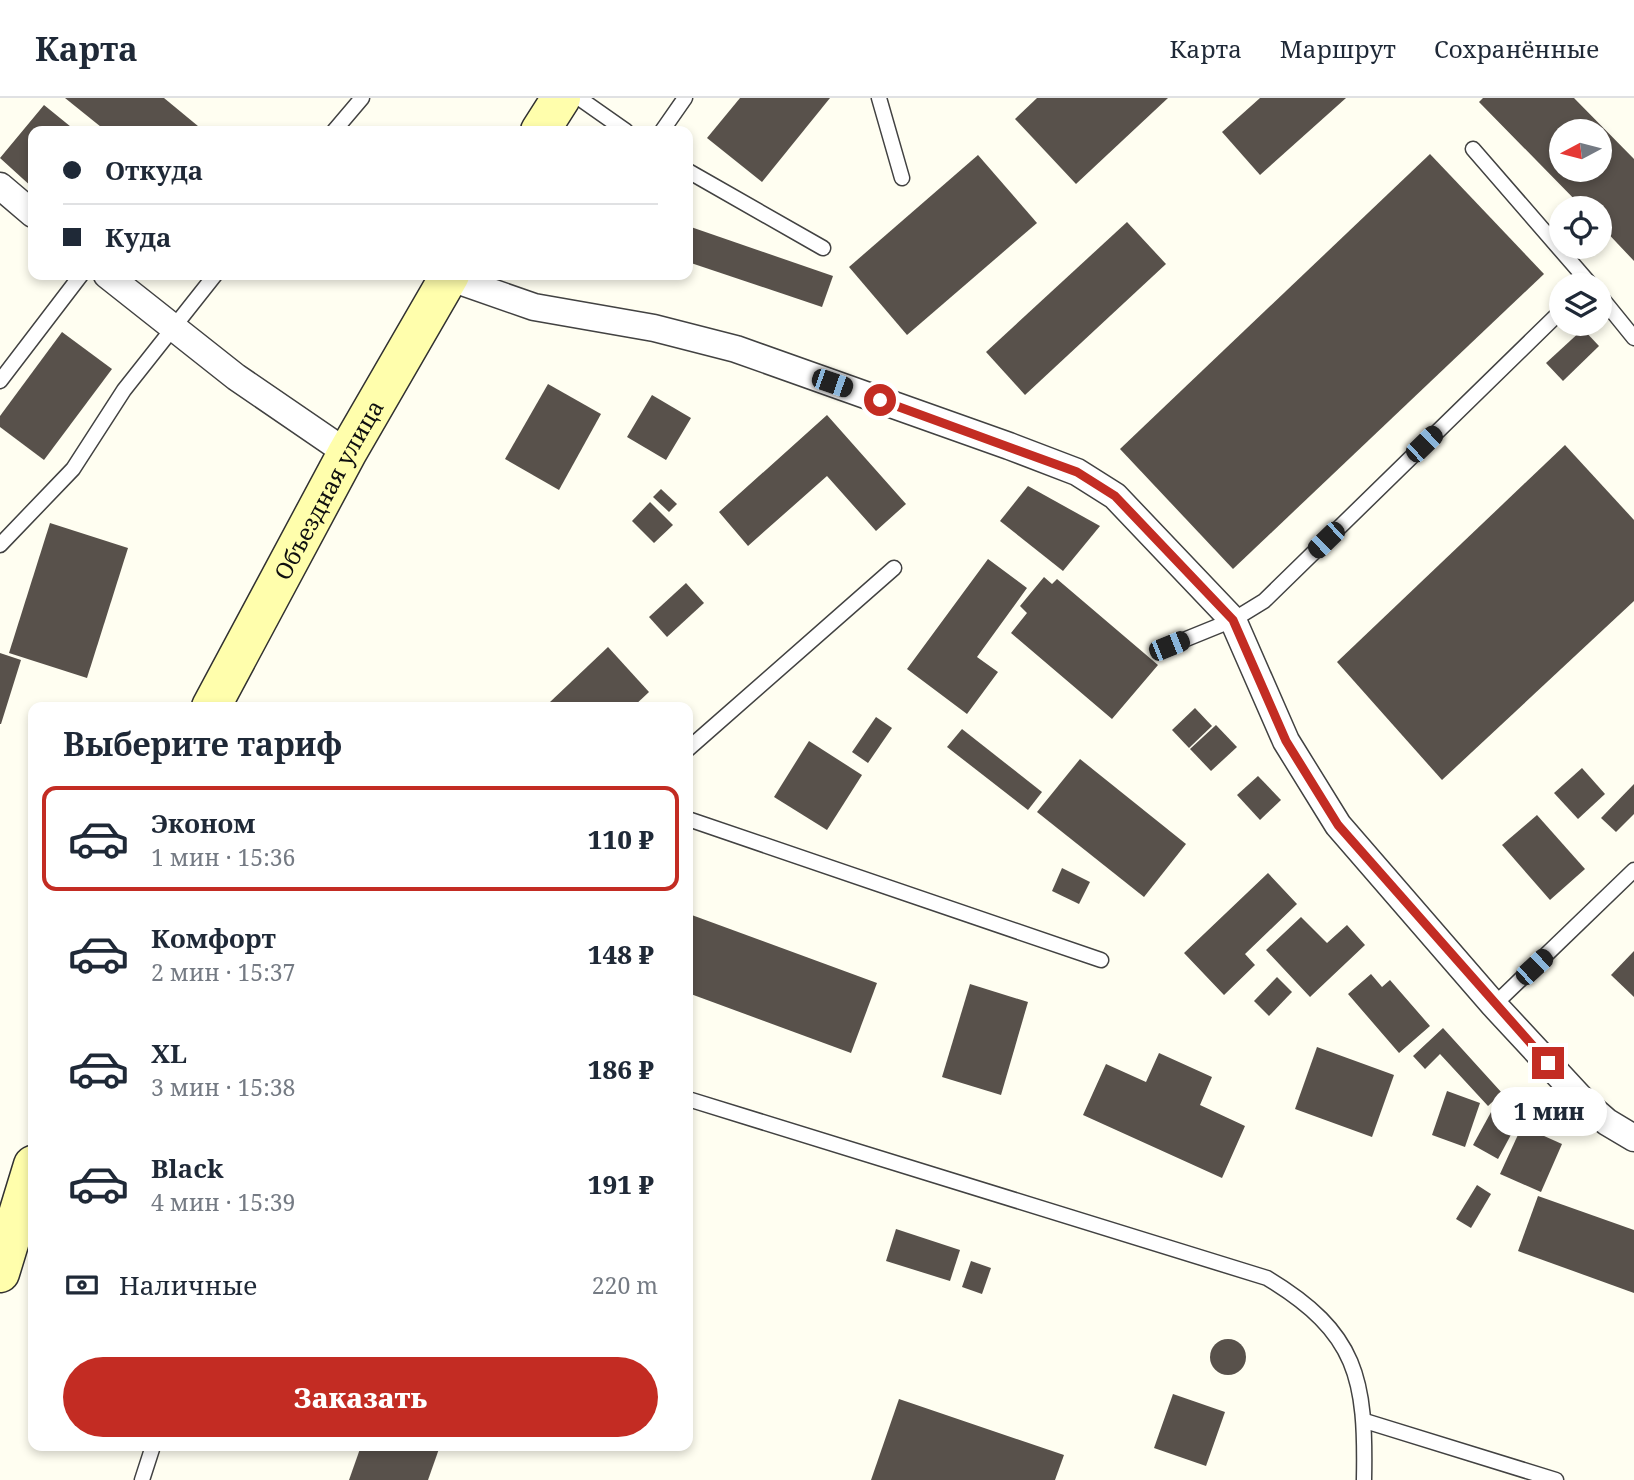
<!DOCTYPE html>
<html lang="ru">
<head>
<meta charset="utf-8">
<style>
  body { margin:0; font-family:"Noto Serif",serif; background:#f6f6f7; color:#1f2937; height:100vh; display:flex; flex-direction:column; font-size:26px; white-space:nowrap }
  * { box-sizing:border-box; margin:0 }
  p { font-size:23px; color:#747a83 }
  .icon { flex:none; width:38px; height:38px; fill:none; stroke:currentColor; stroke-width:2; stroke-linecap:round; stroke-linejoin:round }
  .map { position:relative; flex:1; overflow:hidden }
  .side { position:absolute; left:28px; top:604px; width:665px; height:749px; display:flex; flex-direction:column; background:#fff; border-radius:14px; box-shadow:0 4px 10px #0003 }
  .side>* { flex:none }
  .banner { position:absolute; left:28px; top:28px; width:665px; height:154px; border-radius:14px; box-shadow:0 4px 10px #0003; display:grid; align-content:center; height:154px; padding:0 35px; background:#fff }
  .needle { width:46px; rotate:263deg }
  .buttons { position:absolute; left:1549px; top:21px; display:grid; gap:14px }
  .buttons a { display:grid; place-items:center; width:63px; height:63px; border-radius:50%; background:#fff; box-shadow:0 4px 10px #0003; font-size:35px }
  .end { position:absolute; width:32px; height:32px; margin:-16px; border:9px solid #c32c23; background:#fff; box-shadow:0 0 0 4px #fff }
  .from { border-radius:50% }
  .bubble { position:absolute; height:49px; border-radius:24px; background:#fff; box-shadow:0 4px 10px #0003; font-size:23px; font-weight:800; line-height:49px; text-align:center }
  .car { position:absolute; width:21px; height:42px; margin:-21px -10px; border-radius:9px; box-shadow:0 0 5px 2px #0007; background:linear-gradient(#222 24%,#8ab4d8 0 40%,#222 0 76%,#8ab4d8 0 86%,#222 0) }
  .banner b { display:flex; align-items:center; gap:24px; height:66px; font-size:26px }
  .banner b+b { border-top:2px solid #e0e1e3 }
  .banner i { width:18px; height:18px; background:#1f2937 }
  ul { padding:0; list-style:none }
  li { display:flex; align-items:center; gap:21px; height:105px; margin:0 14px 10px; padding:0 21px; border:4px solid transparent; border-radius:14px }
  li div { flex:1 }
  li b { display:block; font-size:26px }
  li em { font-style:normal; font-weight:800 }
  li.active { border-color:#c32c23 }
  li>.icon { width:63px; height:63px; stroke-width:1.5 }
  h2 { padding:0 35px; font-size:32px; line-height:84px }
  .pay { display:flex; align-items:center; gap:18px; height:77px; padding:0 35px; font-size:26px }
  .pay p { margin-inline-start:auto }
  .primary-button { display:flex; gap:14px; margin-top:auto; padding:14px 35px }
  .primary-button a { flex:1; height:80px; border-radius:42px; background:#c32c23; color:#fff; font-size:28px; font-weight:800; line-height:80px; text-align:center }
  header { display:flex; align-items:center; gap:42px; box-sizing:border-box; height:98px; padding:0 35px; background:#fff; border-bottom:2px solid #e0e1e3 }
  header strong { font-size:33px }
  nav { display:flex; gap:38px; margin-inline-start:auto; font-size:24px }
  .map>svg:first-child { display:block }
  .building { fill:#58514b; fill-rule:evenodd }
  .lines { fill:none; stroke-linecap:round; stroke-linejoin:round }
  .service-casing { stroke:#424242; stroke-width:17 }
  .minor-casing { stroke:#424242; stroke-width:29 }
  .secondary-casing { stroke:#313131; stroke-width:41 }
  .service { stroke:#fff; stroke-width:14 }
  .minor { stroke:#fff; stroke-width:26 }
  .secondary { stroke:#fffeac; stroke-width:38 }
  .route { stroke:#c32c23; stroke-width:9 }
  .labels { text-anchor:middle; dominant-baseline:central; stroke-width:7; stroke-linejoin:round; paint-order:stroke }
  .street-label { font-size:23px; fill:#0f0f0f; stroke:#fff }
</style>
</head>
<body>
<header>
<strong>Карта</strong>
<nav><a>Карта</a><a>Маршрут</a><a>Сохранённые</a></nav>
</header>
<div class="map">
<svg width="1634" height="1382" viewBox="0 0 1634 1382">
  <rect width="100%" height="100%" fill="#fffef1"/>
  <g class="building">
    <polygon points="65,0 164,0 204,33 106,33"/>
    <polygon points="740,0 830,0 762,84 707,40"/>
    <polygon points="1037,0 1168,0 1076,86 1015,21"/>
    <polygon points="1260,0 1346,0 1260,77 1222,34"/>
    <path d="M1483,0H1574L1634,61V163L1600,127V110H1583L1479,4ZM1561,33H1600V72H1561Z"/>
    <polygon points="44,7 76,33 33,33 33,90 0,60"/>
    <polygon points="1430,56 1544,176 1233,471 1120,351"/>
    <polygon points="978,57 1037,125 907,237 849,169"/>
    <polygon points="1127,124 1166,166 1025,297 986,254"/>
    <polygon points="688,128 833,178 822,209 688,164"/>
    <polygon points="1583,231 1599,248 1563,283 1546,265"/>
    <polygon points="62,234 112,271 44,362 0,329 0,318"/>
    <polygon points="548,286 601,316 559,392 505,361"/>
    <polygon points="652,297 691,320 666,362 627,339"/>
    <polygon points="827,317 906,406 876,433 827,378 748,448 719,414"/>
    <polygon points="1565,347 1634,422 1634,503 1442,682 1337,564"/>
    <polygon points="1028,388 1100,428 1063,473 1000,423"/>
    <polygon points="661,391 677,406 669,414 653,399"/>
    <polygon points="650,404 673,427 654,445 632,423"/>
    <polygon points="50,425 128,450 87,580 9,555"/>
    <polygon points="988,461 1027,490 977,559 998,574 967,616 907,571"/>
    <polygon points="1044,479 1052,486 1057,481 1158,567 1112,621 1011,535 1027,515 1020,508"/>
    <polygon points="686,485 704,505 667,539 649,519"/>
    <polygon points="608,549 649,594 633,609 555,609 550,604"/>
    <polygon points="0,555 21,562 1,626 0,626"/>
    <polygon points="1195,610 1212,628 1189,650 1172,632"/>
    <polygon points="876,619 892,630 868,665 852,654"/>
    <polygon points="1216,627 1237,649 1211,673 1190,651"/>
    <polygon points="962,631 1042,694 1028,712 947,649"/>
    <polygon points="809,643 862,677 827,732 774,699"/>
    <polygon points="1080,661 1186,746 1144,799 1037,714"/>
    <polygon points="1582,670 1605,696 1578,721 1554,695"/>
    <polygon points="1258,678 1281,702 1260,722 1237,697"/>
    <polygon points="1634,686 1634,716 1616,734 1601,720"/>
    <polygon points="1537,717 1585,771 1550,802 1502,747"/>
    <polygon points="1062,770 1090,784 1079,806 1052,793"/>
    <polygon points="1268,775 1297,806 1245,856 1255,867 1224,897 1184,855"/>
    <polygon points="689,816 877,885 851,955 688,895"/>
    <polygon points="1301,819 1327,845 1347,827 1365,847 1310,899 1266,852"/>
    <polygon points="1634,853 1634,899 1611,877"/>
    <polygon points="1371,876 1382,889 1390,882 1430,928 1399,955 1348,896"/>
    <polygon points="1277,879 1292,894 1269,918 1254,903"/>
    <polygon points="970,886 1028,904 1001,997 942,979"/>
    <polygon points="1443,930 1502,995 1488,1008 1440,956 1425,971 1413,958"/>
    <polygon points="1317,949 1394,977 1372,1039 1295,1011"/>
    <polygon points="1159,955 1212,979 1200,1007 1245,1028 1222,1080 1083,1017 1106,966 1146,984"/>
    <polygon points="1447,993 1480,1005 1465,1049 1432,1037"/>
    <polygon points="1496,1005 1521,1018 1498,1061 1473,1047"/>
    <polygon points="1522,1028 1562,1046 1541,1094 1500,1076"/>
    <polygon points="1477,1087 1491,1096 1471,1130 1456,1121"/>
    <polygon points="1538,1098 1634,1132 1634,1195 1518,1153"/>
    <polygon points="896,1131 960,1152 950,1183 886,1163"/>
    <polygon points="971,1163 991,1170 982,1196 962,1189"/>
    <circle cx="1228" cy="1259" r="18"/>
    <polygon points="1173,1296 1225,1314 1206,1368 1154,1350"/>
    <polygon points="899,1301 1064,1357 1055,1382 871,1382"/>
    <polygon points="361,1348 440,1348 428,1382 349,1382"/>
  </g>
  <g class="lines">
    <defs>
      <g id="service">
        <polyline points="579,0 626,33"/>
        <polyline points="879,0 902,80"/>
        <polyline points="334,33 362,0"/>
        <polyline points="662,33 685,0"/>
        <polyline points="1473,51 1591,187"/>
        <polyline points="688,73 823,150"/>
        <polyline points="1600,198 1634,240"/>
        <polyline points="0,283 81,177"/>
        <polyline points="0,447 73,371 124,292 215,177"/>
        <polyline points="1169,548 1233,522 1264,503 1561,213"/>
        <polyline points="688,651 894,470"/>
        <polyline points="688,721 1101,862"/>
        <polyline points="1494,907 1634,772"/>
        <path d="M688,1001L1267,1180C1358,1235 1366,1281 1364,1382"/>
        <polyline points="1365,1323 1556,1382"/>
        <polyline points="142,1382 153,1348"/>
      </g>
      <g id="minor">
        <polyline points="0,88 33,116"/>
        <polyline points="107,177 236,279 347,355"/>
        <polyline points="448,179 534,209 654,230 736,251 1009,348 1077,374 1115,398 1233,522 1286,643 1338,727 1494,907 1584,1004 1607,1024 1634,1040"/>
      </g>
      <g id="secondary">
        <polyline points="540,33 561,0"/>
        <path id="s1" d="M211,609L347,355L450,177"/>
        <polyline points="0,1175 33,1067"/>
      </g>
    </defs>
    <use href="#service" class="service-casing"/>
    <use href="#minor" class="minor-casing"/>
    <use href="#secondary" class="secondary-casing"/>
    <use href="#service" class="service"/>
    <use href="#minor" class="minor"/>
    <use href="#secondary" class="secondary"/>
  </g>
  <g class="lines">
    <polyline class="route" points="880,302 1077,374 1115,398 1233,522 1286,643 1338,727 1548,965"/>
  </g>
  <g class="labels">
    <g class="street-label">
      <text stroke="none"><textPath href="#s1" startOffset="247">Объездная улица</textPath></text>
    </g>
  </g>
</svg>
<div class="buttons">
<a><svg class="needle" viewBox="-14 -14 28 28"><path d="M0-13l5 13h-10z" fill="#e53935"/><path d="M0 13l5-13h-10z" fill="#747a83"/></svg></a>
<a><svg class="icon" aria-label="locate" viewBox="0 0 24 24"><circle cx="12" cy="12" r="6"/><path d="M12 2v4M12 18v4M2 12h4M18 12h4"/></svg></a>
<a><svg class="icon" aria-label="layers" viewBox="0 0 24 24"><path d="M12 4l9 5-9 5-9-5zM3 14l9 5 9-5"/></svg></a>
</div>
<i class="end from" style="left:880px;top:302px"></i>
<i class="end" style="left:1548px;top:965px"></i>
<div class="bubble" style="left:1491px;top:989px;width:116px">1 мин</div>
<i class="car" style="left:832px;top:285px;rotate:109deg"></i>
<i class="car" style="left:1424px;top:346px;rotate:46deg"></i>
<i class="car" style="left:1326px;top:442px;rotate:226deg"></i>
<i class="car" style="left:1169px;top:548px;rotate:68deg"></i>
<i class="car" style="left:1534px;top:869px;rotate:47deg"></i>
<div class="banner">
<b><i class="from"></i>Откуда</b>
<b><i></i>Куда</b>
</div>
<section class="side">
<h2>Выберите тариф</h2>
<ul>
<li class="active"><svg class="icon" aria-label="car" viewBox="0 0 24 24"><path d="M5 17H2v-5l4-1 3-4h7l3 4 3 1v5h-3M9 17h6M6 11h13"/><circle cx="7" cy="17" r="2"/><circle cx="17" cy="17" r="2"/></svg><div><b>Эконом</b><p>1 мин · 15:36</p></div><em>110 ₽</em></li>
<li><svg class="icon" aria-label="car" viewBox="0 0 24 24"><path d="M5 17H2v-5l4-1 3-4h7l3 4 3 1v5h-3M9 17h6M6 11h13"/><circle cx="7" cy="17" r="2"/><circle cx="17" cy="17" r="2"/></svg><div><b>Комфорт</b><p>2 мин · 15:37</p></div><em>148 ₽</em></li>
<li><svg class="icon" aria-label="car" viewBox="0 0 24 24"><path d="M5 17H2v-5l4-1 3-4h7l3 4 3 1v5h-3M9 17h6M6 11h13"/><circle cx="7" cy="17" r="2"/><circle cx="17" cy="17" r="2"/></svg><div><b>XL</b><p>3 мин · 15:38</p></div><em>186 ₽</em></li>
<li><svg class="icon" aria-label="car" viewBox="0 0 24 24"><path d="M5 17H2v-5l4-1 3-4h7l3 4 3 1v5h-3M9 17h6M6 11h13"/><circle cx="7" cy="17" r="2"/><circle cx="17" cy="17" r="2"/></svg><div><b>Black</b><p>4 мин · 15:39</p></div><em>191 ₽</em></li>
</ul>
<div class="pay"><svg class="icon" aria-label="cash" viewBox="0 0 24 24"><path d="M3 7h18v10H3z"/><circle cx="12" cy="12" r="2"/></svg>Наличные<p>220 m</p></div>
<div class="primary-button"><a>Заказать</a></div>
</section>
</div>
</body>
</html>
